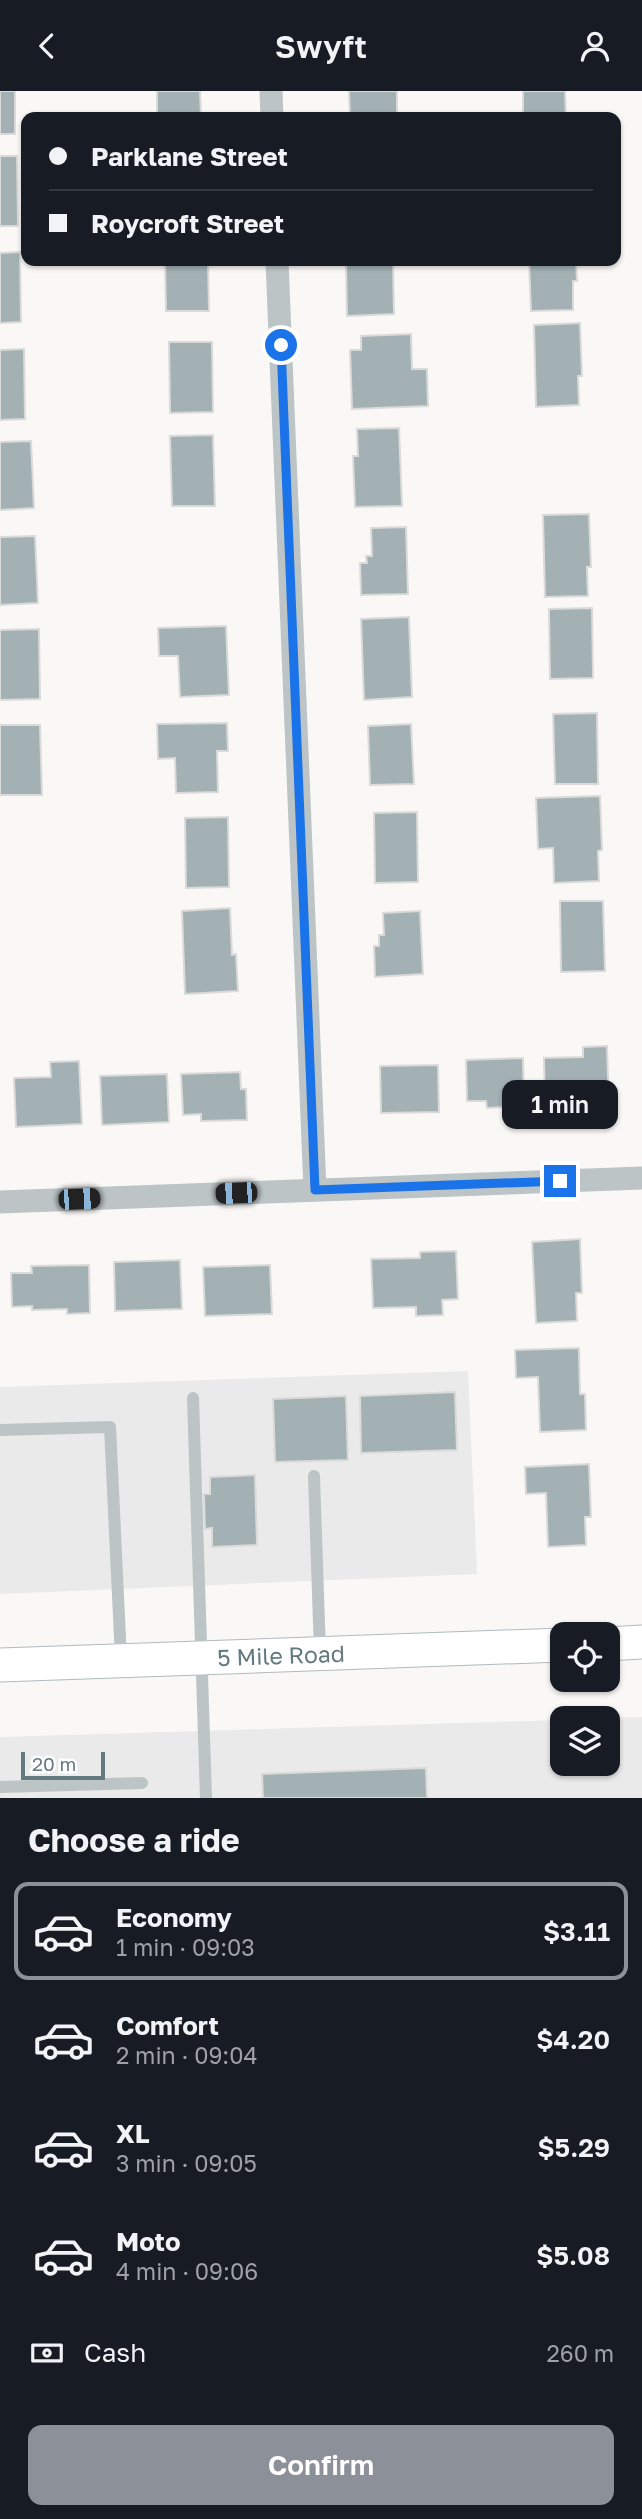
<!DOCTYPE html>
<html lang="en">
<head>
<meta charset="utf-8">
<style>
  body { margin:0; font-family:"Golos Text",sans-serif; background:#242831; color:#f1f3f6; height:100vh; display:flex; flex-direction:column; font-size:26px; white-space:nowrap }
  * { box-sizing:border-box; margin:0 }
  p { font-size:23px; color:#9ea1a6 }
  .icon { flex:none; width:38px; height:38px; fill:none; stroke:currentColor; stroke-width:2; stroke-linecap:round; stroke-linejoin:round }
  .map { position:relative; height:1707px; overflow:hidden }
  .drawer { display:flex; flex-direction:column; background:#171b24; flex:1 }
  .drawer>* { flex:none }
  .banner { position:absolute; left:21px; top:21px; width:600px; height:154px; border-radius:14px; box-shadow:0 2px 5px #0004; display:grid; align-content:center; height:154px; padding:0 28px; background:#171b24 }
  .fabs { position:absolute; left:550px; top:1531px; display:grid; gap:14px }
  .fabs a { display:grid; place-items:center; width:70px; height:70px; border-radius:14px; background:#171b24; box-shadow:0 2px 5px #0004; font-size:35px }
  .scale { position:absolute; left:21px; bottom:18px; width:84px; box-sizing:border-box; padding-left:7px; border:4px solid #637a81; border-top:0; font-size:19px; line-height:24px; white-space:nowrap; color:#637a81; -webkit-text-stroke:5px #fff; paint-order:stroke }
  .end { position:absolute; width:32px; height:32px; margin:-16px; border:9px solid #1a73e8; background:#fff; box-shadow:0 0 0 4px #fff }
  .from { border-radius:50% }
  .bubble { position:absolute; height:49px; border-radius:14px; background:#171b24; box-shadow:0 2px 5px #0004; font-size:23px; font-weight:600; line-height:49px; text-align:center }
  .car { position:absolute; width:21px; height:42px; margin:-21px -10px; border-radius:9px; box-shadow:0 0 5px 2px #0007; background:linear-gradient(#222 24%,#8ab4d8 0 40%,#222 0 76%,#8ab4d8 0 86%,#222 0) }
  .banner b { display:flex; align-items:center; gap:24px; height:66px; font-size:26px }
  .banner b+b { border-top:2px solid #363941 }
  .banner i { width:18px; height:18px; background:#f1f3f6 }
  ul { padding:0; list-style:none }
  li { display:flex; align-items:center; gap:21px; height:98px; margin:0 14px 10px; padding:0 14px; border:4px solid transparent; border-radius:14px }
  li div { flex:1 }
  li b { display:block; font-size:26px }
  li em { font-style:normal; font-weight:600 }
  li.current { border-color:#8c9099 }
  li>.icon { width:63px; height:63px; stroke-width:1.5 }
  h2 { padding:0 28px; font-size:32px; line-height:84px }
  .pay { display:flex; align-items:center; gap:18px; height:77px; padding:0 28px; font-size:26px }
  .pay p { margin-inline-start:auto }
  .action { display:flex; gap:14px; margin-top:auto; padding:14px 28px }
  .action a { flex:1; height:80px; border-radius:14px; background:#8c9099; color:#fff; font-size:28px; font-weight:600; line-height:80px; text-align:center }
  header { display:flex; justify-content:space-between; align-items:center; height:91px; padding:0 28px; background:#171b24; font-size:32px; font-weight:600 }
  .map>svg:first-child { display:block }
  .built { fill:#e9eae9 }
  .building { fill:#a3b0b4; stroke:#dadad8; stroke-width:2 }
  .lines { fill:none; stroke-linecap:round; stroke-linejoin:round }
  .secondary-casing { stroke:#b1babd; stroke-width:35 }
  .lane { stroke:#bcc4c6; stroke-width:12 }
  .street { stroke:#bcc4c6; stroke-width:23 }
  .secondary { stroke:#fff; stroke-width:33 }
  .route { stroke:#1a73e8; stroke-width:9 }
  .labels { text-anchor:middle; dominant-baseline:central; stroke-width:7; stroke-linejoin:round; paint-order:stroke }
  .street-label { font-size:23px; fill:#637a81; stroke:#fff }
</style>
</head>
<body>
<header><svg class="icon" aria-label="back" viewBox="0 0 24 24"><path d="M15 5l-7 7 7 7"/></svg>Swyft<svg class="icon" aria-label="person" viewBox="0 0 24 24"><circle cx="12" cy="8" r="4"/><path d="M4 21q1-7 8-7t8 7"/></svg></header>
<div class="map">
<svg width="642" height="1707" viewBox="0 0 642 1707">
  <rect width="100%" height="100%" fill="#f9f8f6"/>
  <g class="built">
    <polygon points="468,1280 477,1483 0,1503 0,1296"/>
    <polygon points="642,1626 642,1707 0,1707 0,1646 562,1629 562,1673 607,1673 607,1628 600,1627"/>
  </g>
  <g class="building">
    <rect x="0" y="0" width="15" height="43"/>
    <polygon points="157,0 200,0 201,24 157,25"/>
    <polygon points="349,0 397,0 397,26 350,26"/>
    <polygon points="523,0 565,0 566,26 523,26"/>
    <polygon points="0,65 17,65 18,135 0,135"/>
    <polygon points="20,161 21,231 0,232 0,162"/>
    <polygon points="165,170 208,170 209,220 166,220"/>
    <polygon points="351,170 393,170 394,223 347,225 346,173 351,173"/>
    <polygon points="529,170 576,170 577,190 573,190 573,219 531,220"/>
    <polygon points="580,232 582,285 578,285 579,314 536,316 534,234"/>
    <polygon points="411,243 412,278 427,278 428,315 352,318 350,259 361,259 361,245"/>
    <polygon points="169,251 212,251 213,321 170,322"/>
    <polygon points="24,258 25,328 0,329 0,259"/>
    <polygon points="399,337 402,415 355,416 353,365 358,365 357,338"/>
    <polygon points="213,344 215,415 172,415 170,345"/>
    <polygon points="31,350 34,417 0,419 0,351"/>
    <polygon points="589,423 591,476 587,476 588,505 545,506 543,424"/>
    <polygon points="406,436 408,503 361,504 360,472 367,472 366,465 372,465 371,437"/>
    <polygon points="35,445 38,512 0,514 0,446"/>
    <polygon points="592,517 593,587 550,588 549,518"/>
    <polygon points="409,526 412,606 364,609 361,528"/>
    <polygon points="226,535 229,604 180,606 178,565 159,565 158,537"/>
    <polygon points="39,538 40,608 0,609 0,539"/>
    <polygon points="597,622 598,693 555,693 553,623"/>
    <polygon points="227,632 228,660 217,660 218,701 176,702 175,667 158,668 157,633"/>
    <polygon points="411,633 414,693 370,694 368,635"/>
    <polygon points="0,634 40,634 42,704 0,704"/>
    <polygon points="600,705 602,759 598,760 599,790 554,792 553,757 538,758 536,707"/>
    <polygon points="417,721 418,791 375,792 374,722"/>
    <polygon points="228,726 229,796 186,797 185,727"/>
    <polygon points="560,810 603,810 605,880 561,881"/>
    <polygon points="230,817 232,864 236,863 238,900 185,903 182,820"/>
    <polygon points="420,820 423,883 375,886 374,855 379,855 379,844 384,844 383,822"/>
    <polygon points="607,955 609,1014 545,1016 544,967 583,966 583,956"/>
    <polygon points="523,967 524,1015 487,1017 486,1010 467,1010 466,969"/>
    <polygon points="79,970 82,1033 16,1036 14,987 51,986 50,971"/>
    <polygon points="438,974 439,1021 381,1022 380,975"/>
    <polygon points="240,981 241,998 246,998 247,1029 201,1030 201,1023 183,1024 181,983"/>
    <polygon points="167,983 169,1031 102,1034 100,985"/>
    <polygon points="580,1148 582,1202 576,1202 577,1230 536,1232 532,1151"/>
    <polygon points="456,1160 458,1208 442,1209 443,1224 416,1225 416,1216 373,1217 371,1168 420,1167 420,1161"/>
    <polygon points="180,1169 182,1218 115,1220 114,1171"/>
    <polygon points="89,1174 90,1222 67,1223 67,1218 32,1219 32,1215 12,1216 11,1182 32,1182 31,1175"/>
    <polygon points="270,1174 272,1223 205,1225 203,1176"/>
    <polygon points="579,1257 580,1303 585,1303 586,1339 540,1341 538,1286 516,1287 515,1259"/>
    <polygon points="455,1301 457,1359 361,1362 360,1305"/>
    <polygon points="346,1305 348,1369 275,1371 273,1308"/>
    <polygon points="589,1373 591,1426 585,1426 586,1454 548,1456 546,1402 526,1403 525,1376"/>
    <polygon points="255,1384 257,1454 212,1456 212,1437 205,1438 204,1403 210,1403 210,1386"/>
    <polygon points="426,1677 427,1707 263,1707 262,1683"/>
  </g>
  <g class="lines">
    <defs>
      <g id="secondary">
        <polyline points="607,1553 642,1551"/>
        <polyline points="0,1574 562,1554"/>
      </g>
    </defs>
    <use href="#secondary" class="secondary-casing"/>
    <g class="lane">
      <polyline points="193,1307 206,1707"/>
      <polyline points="0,1339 110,1336 121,1568"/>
      <polyline points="314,1385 320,1562"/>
      <polyline points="0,1696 142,1692"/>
    </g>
    <g class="street">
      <polyline points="271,0 272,26"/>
      <polyline points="277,170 315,1099"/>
      <polyline points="0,1111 642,1087"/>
    </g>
    <use href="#secondary" class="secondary"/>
  </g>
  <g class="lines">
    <polyline class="route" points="281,254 315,1099 560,1090"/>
  </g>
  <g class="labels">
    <g class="street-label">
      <text transform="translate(281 1564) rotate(-2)">5 Mile Road</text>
    </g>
  </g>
</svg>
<div class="fabs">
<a><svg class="icon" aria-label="locate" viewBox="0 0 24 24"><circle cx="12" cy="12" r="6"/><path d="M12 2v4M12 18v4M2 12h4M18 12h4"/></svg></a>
<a><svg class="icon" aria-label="layers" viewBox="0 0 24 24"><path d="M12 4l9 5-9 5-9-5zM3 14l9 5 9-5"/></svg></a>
</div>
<div class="scale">20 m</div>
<i class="end from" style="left:281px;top:254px"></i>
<i class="end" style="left:560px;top:1090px"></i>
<div class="bubble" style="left:502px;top:989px;width:116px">1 min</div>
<i class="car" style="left:236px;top:1102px;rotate:268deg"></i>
<i class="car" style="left:79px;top:1108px;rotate:88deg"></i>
<div class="banner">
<b><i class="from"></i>Parklane Street</b>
<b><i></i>Roycroft Street</b>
</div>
</div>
<section class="drawer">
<h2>Choose a ride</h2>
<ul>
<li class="current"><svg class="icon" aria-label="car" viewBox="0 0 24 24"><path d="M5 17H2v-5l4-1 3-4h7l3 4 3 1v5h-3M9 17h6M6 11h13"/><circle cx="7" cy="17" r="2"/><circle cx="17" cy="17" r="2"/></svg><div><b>Economy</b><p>1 min · 09:03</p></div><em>$3.11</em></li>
<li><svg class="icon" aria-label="car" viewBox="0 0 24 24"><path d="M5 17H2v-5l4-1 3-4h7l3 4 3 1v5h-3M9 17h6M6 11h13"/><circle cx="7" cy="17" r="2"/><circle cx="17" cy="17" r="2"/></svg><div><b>Comfort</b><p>2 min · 09:04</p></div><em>$4.20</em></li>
<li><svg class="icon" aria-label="car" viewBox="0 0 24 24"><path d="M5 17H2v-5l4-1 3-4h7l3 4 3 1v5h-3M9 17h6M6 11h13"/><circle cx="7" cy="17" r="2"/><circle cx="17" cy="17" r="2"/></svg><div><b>XL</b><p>3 min · 09:05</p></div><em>$5.29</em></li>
<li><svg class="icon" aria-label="car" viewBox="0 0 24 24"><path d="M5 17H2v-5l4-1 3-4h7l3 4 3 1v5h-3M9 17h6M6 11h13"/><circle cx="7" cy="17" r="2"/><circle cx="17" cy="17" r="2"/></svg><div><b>Moto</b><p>4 min · 09:06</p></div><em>$5.08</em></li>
</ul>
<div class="pay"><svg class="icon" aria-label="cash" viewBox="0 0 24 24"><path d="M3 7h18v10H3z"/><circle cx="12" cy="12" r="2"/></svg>Cash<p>260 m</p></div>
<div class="action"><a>Confirm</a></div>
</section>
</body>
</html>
